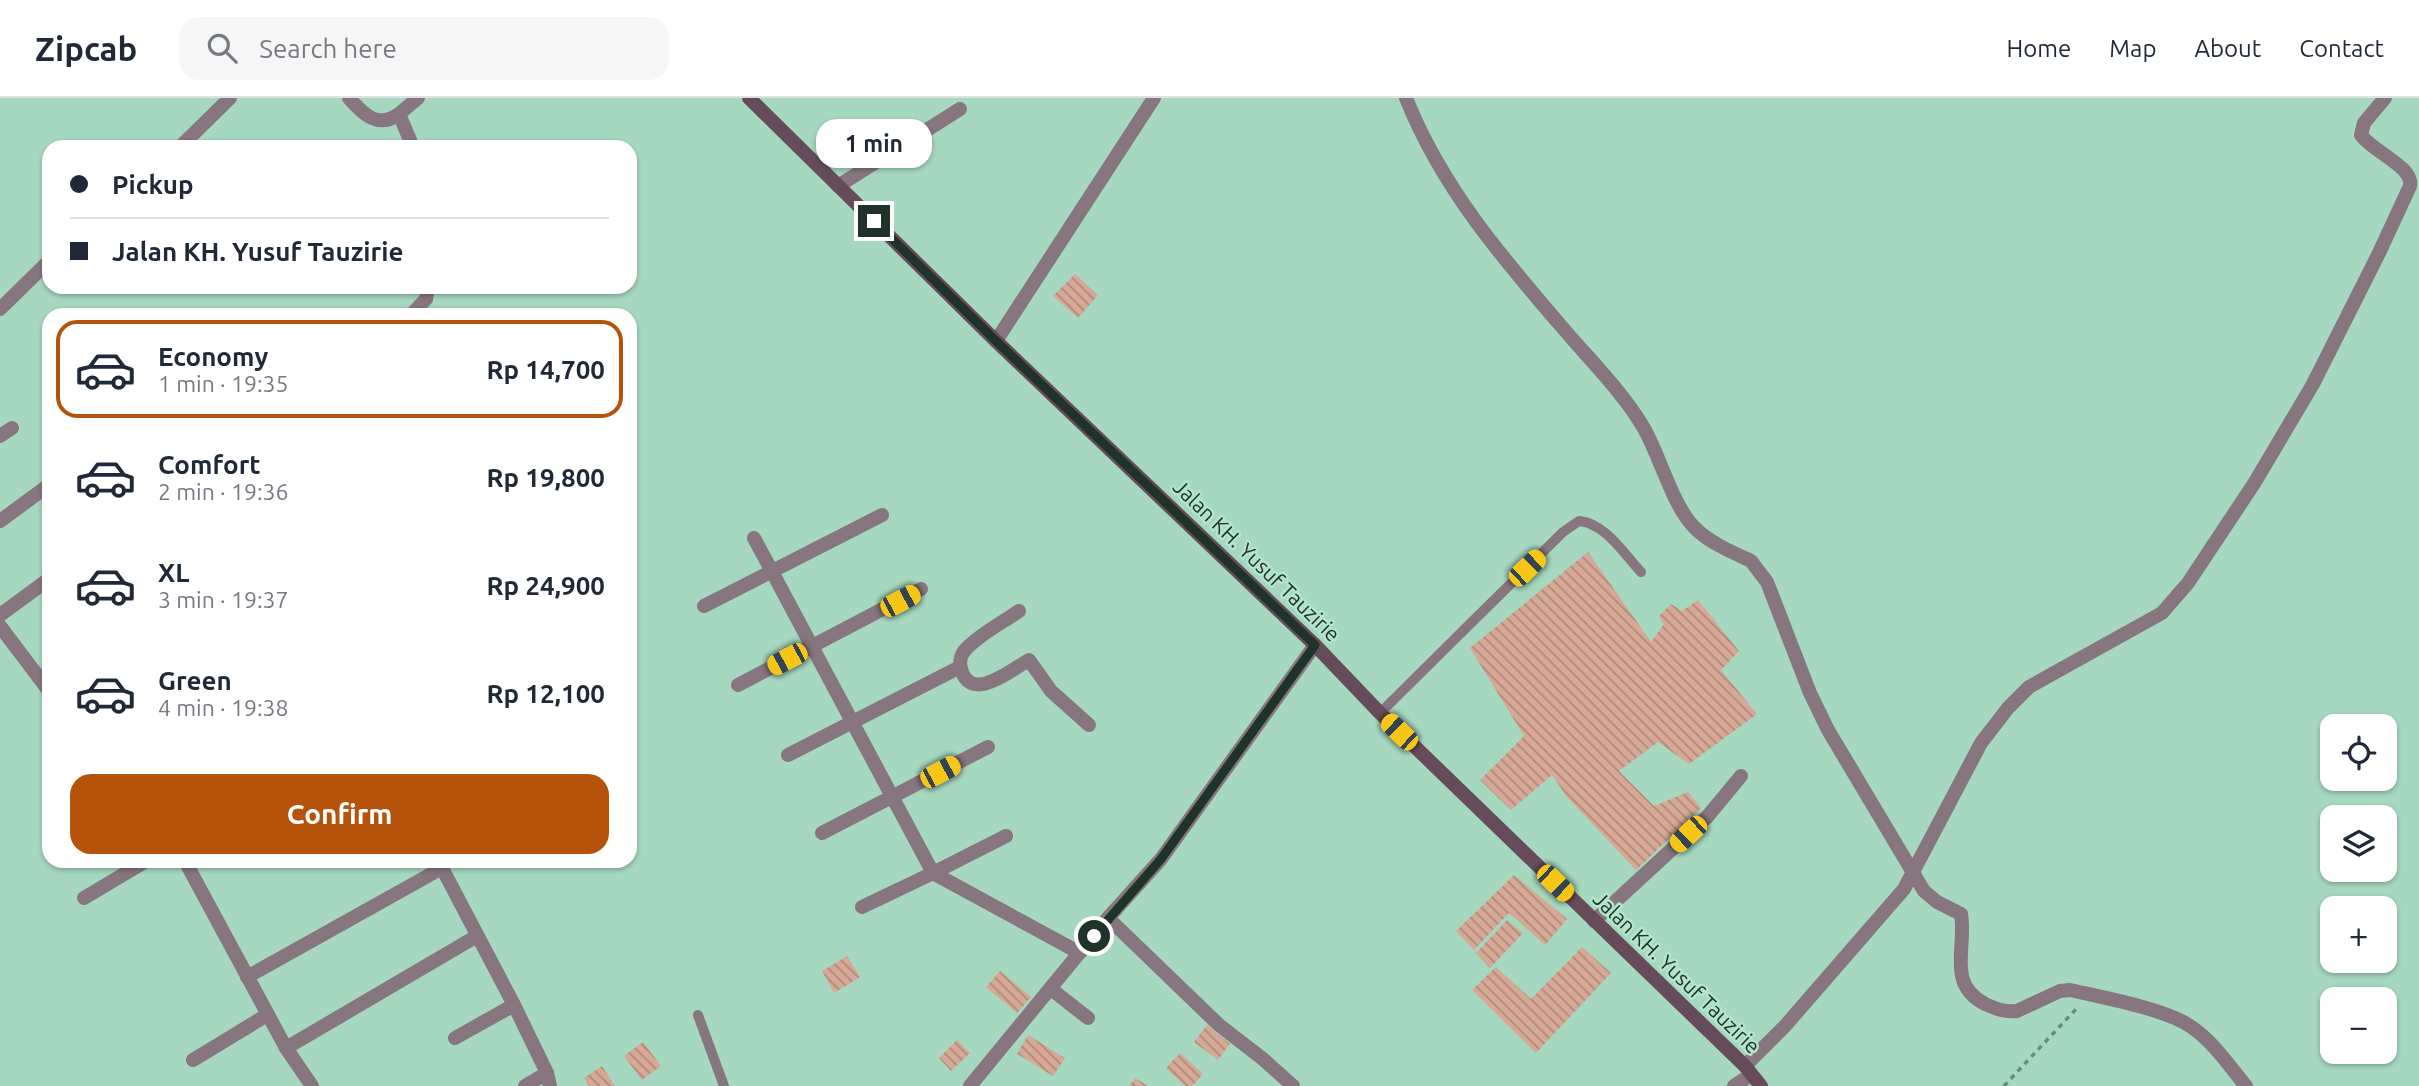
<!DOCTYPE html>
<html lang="en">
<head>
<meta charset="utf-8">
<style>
  body { margin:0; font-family:Ubuntu,sans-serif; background:#f6f6f7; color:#1f2937; height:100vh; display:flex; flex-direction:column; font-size:26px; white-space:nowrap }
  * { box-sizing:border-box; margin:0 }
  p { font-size:23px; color:#747a83 }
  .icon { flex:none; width:38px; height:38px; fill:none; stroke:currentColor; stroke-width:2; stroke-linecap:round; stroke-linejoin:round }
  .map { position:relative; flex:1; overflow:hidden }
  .drawer { position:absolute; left:42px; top:210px; width:595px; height:560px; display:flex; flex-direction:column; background:#fff; border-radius:21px; box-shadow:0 2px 5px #0004 }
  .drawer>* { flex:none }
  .hud { position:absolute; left:42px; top:42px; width:595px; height:154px; border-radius:21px; box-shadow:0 2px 5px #0004; display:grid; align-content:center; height:154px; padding:0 28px; background:#fff }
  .controls { position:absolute; left:2320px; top:616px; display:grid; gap:14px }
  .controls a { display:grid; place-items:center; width:77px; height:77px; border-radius:14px; background:#fff; box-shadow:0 2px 5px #0004; font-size:35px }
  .end { position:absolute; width:32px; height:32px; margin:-16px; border:9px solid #20332a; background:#fff; box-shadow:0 0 0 4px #fff }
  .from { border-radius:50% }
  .bubble { position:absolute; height:49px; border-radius:21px; background:#fff; box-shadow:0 2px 5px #0004; font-size:23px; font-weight:700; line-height:49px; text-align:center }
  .car { position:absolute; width:21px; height:42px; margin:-21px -10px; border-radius:9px; box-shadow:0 0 5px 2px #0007; background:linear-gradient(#f5c518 24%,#345 0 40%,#f5c518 0 76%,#345 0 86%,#f5c518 0) }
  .hud b { display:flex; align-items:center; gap:24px; height:66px; font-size:26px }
  .hud b+b { border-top:2px solid #e0e1e3 }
  .hud i { width:18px; height:18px; background:#1f2937 }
  ul { padding:12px 0 0; list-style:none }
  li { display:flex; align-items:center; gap:21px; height:98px; margin:0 14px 10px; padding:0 14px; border:4px solid transparent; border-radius:21px }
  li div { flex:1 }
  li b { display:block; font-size:26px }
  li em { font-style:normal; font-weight:700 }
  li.on { border-color:#b45309 }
  li>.icon { width:63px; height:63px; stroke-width:1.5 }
  .cta { display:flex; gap:14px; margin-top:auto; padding:14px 28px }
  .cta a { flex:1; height:80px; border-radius:21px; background:#b45309; color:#fff; font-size:28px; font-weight:700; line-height:80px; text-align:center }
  header { display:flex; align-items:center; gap:42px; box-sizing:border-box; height:98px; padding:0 35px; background:#fff; border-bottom:2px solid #e0e1e3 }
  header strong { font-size:33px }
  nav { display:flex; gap:38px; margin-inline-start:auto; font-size:24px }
  .search { width:490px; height:63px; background:#f6f6f7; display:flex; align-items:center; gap:18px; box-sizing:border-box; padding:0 24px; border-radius:21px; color:#747a83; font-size:26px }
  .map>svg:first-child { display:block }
  .building { fill:url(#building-back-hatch) }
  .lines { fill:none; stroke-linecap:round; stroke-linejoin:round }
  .path { stroke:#698c7b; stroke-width:3.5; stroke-dasharray:5 5; stroke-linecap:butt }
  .service { stroke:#87757f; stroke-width:10 }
  .minor { stroke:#87757f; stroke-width:14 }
  .secondary { stroke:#664c5b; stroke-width:14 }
  .route { stroke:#20332a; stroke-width:9 }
  .labels { text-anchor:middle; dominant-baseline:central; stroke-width:5; stroke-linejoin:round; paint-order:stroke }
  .street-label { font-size:21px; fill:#20332a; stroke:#b3e4cc }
</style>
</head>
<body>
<header>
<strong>Zipcab</strong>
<div class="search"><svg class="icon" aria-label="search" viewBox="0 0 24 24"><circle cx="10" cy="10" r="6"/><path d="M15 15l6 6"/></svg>Search here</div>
<nav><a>Home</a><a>Map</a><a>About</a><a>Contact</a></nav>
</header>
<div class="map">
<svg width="2419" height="988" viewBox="0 0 2419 988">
  <defs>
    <pattern id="building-back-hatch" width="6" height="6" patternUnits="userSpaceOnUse" patternTransform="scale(1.75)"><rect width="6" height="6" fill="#d6a895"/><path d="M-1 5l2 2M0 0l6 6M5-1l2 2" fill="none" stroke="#ad897a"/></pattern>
  </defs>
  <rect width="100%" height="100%" fill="#a6d7bf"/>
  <g class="building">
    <polygon points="1075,176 1098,197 1078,220 1053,198"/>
    <polygon points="1588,454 1651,544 1664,526 1659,518 1671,506 1682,513 1698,502 1739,553 1721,572 1757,616 1689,666 1658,644 1619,673 1654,708 1688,694 1701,710 1636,772 1567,699 1552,677 1511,712 1480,682 1524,638 1470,550"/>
    <polygon points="1514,777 1567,821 1545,847 1509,815 1474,852 1456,833"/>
    <polygon points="1507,822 1523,835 1490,870 1476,855"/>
    <polygon points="1582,849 1611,875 1536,955 1472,892 1496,869 1531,901"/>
    <polygon points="847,858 860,879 834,895 822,873"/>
    <polygon points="1000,873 1031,899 1017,915 986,889"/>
    <polygon points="1207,927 1230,946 1218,962 1194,944"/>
    <polygon points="1028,937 1065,960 1053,978 1017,956"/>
    <polygon points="957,942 970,955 951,973 939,960"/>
    <polygon points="643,944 661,968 642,982 624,958"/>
    <polygon points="1180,955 1203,976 1192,988 1185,988 1166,970"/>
    <polygon points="602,968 615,988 589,988 584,980"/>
    <polygon points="1135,980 1148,988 1129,988"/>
  </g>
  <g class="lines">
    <polyline class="path" points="2004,988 2077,910"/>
    <g class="service">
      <path d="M1380,615L1563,434L1579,423C1605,425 1624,456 1641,474"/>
      <polyline points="698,917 724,988"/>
    </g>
    <g class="minor">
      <path d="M349,0C364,17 378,31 399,16"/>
      <path d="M1406,0C1442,91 1505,163 1568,236C1593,265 1622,294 1642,327C1660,356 1672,409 1696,431C1710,445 1734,455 1751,463L1767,484L1810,595L1828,632L1924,793L1937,804L1961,816C1967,849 1946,886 1985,906C1996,911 2004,914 2017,913L2060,893L2070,892C2101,899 2165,911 2190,928C2213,943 2229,968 2246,988"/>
      <polyline points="180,49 230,0"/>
      <polyline points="413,49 399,16 418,0"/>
      <polyline points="838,88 960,11"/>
      <polyline points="0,211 49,163"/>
      <polyline points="411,217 426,201 428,189"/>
      <polyline points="996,243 1154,0"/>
      <polyline points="0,338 12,330"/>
      <polyline points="0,423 49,387"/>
      <polyline points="754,440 933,775 862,809"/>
      <polyline points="704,508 882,417"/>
      <path d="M1019,513C1002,525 980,536 966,551C961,556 959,564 961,571C971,606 1011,572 1029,562L1051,593L1089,627"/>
      <polyline points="0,517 49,481"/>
      <polyline points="0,528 49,593"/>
      <polyline points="738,587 921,491"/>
      <polyline points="788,657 960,569"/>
      <polyline points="822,735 988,649"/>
      <polyline points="1006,738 933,775 1080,855"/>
      <polyline points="185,763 286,950 312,988"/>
      <polyline points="84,800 146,763"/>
      <polyline points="1108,820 1219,927 1263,961 1293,988"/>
      <polyline points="1594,823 1707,719 1741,678"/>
      <polyline points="247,879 442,770 514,907 547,975 550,988"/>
      <polyline points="1051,891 1088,920"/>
      <polyline points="455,940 514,907"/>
      <polyline points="286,950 477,838"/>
      <polyline points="193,962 267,917"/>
      <path d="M1745,968L1785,928L1904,791L1981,645L2008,610L2029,589L2162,515L2188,485L2255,384L2313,286L2379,155L2410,88C2414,69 2373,54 2361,37L2364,25L2385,0"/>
      <polyline points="525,988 547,975"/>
      <polyline points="970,988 1108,820 1161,761 1315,547"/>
      <polyline points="1734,988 1751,977"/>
    </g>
    <polyline class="secondary" points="749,0 996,243 1315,547 1380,615 1745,968 1761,988"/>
  </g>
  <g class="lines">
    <polyline class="route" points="874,123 996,243 1315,547 1161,761 1094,838"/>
  </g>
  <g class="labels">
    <g class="street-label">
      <text transform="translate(1257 462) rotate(44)">Jalan KH. Yusuf Tauzirie</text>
      <text transform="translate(1677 874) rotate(44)">Jalan KH. Yusuf Tauzirie</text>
    </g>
  </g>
</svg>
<div class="controls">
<a><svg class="icon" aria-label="locate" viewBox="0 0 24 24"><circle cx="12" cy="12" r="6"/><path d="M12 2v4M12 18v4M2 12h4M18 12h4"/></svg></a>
<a><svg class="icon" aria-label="layers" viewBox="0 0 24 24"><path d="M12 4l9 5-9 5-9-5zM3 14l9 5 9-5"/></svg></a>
<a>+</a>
<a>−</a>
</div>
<i class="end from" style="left:1094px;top:838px"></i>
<i class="end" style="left:874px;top:123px"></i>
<div class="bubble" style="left:816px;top:21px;width:116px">1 min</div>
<i class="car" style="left:1527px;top:470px;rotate:46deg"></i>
<i class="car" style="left:900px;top:503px;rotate:62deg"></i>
<i class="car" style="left:787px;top:561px;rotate:242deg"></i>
<i class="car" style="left:1399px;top:634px;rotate:314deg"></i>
<i class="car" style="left:940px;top:674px;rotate:62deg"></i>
<i class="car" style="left:1688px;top:736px;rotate:227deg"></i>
<i class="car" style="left:1555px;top:785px;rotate:134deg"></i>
<div class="hud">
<b><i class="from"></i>Pickup</b>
<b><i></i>Jalan KH. Yusuf Tauzirie</b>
</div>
<section class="drawer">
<ul>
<li class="on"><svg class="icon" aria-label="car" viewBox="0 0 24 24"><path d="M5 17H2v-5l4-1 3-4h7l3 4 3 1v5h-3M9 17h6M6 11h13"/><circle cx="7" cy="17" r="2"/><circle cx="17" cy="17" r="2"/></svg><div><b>Economy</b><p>1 min · 19:35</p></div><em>Rp 14,700</em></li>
<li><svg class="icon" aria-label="car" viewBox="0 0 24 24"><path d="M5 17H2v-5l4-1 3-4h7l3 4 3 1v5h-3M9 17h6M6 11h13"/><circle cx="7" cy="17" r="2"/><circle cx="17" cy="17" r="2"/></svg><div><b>Comfort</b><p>2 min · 19:36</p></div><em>Rp 19,800</em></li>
<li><svg class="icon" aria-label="car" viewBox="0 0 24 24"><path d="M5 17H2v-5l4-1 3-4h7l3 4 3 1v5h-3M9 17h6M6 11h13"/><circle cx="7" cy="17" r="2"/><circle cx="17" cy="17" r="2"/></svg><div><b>XL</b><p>3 min · 19:37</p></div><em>Rp 24,900</em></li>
<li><svg class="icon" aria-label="car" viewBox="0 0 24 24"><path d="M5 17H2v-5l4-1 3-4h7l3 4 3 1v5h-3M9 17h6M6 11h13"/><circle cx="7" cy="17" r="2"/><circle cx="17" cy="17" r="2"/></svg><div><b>Green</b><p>4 min · 19:38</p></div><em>Rp 12,100</em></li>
</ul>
<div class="cta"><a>Confirm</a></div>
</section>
</div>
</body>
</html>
